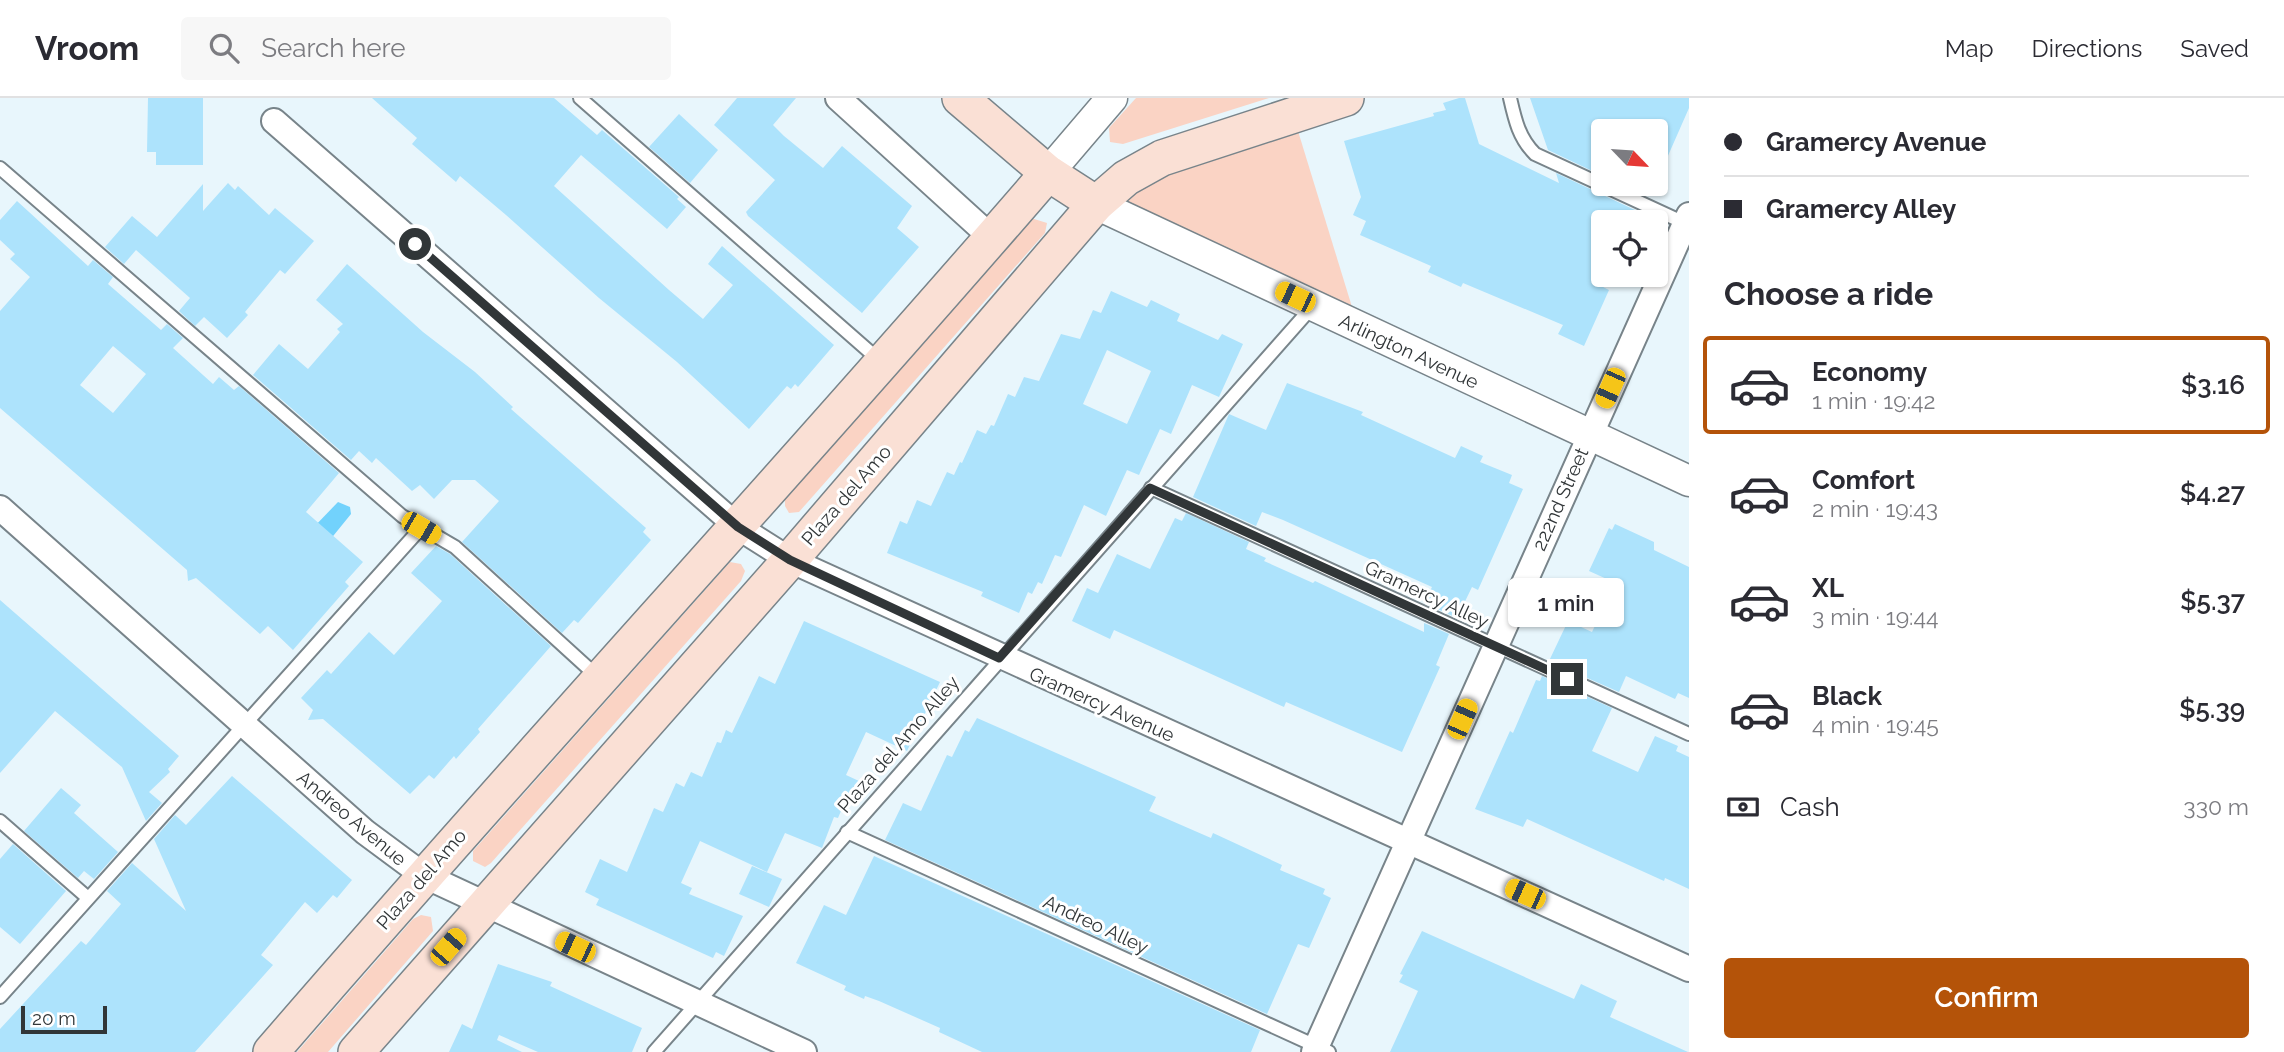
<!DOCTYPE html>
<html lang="en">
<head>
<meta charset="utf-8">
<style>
  body { margin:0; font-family:Raleway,sans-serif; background:#f7f7f7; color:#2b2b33; height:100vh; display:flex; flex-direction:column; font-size:26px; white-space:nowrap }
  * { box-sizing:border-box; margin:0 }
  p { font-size:23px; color:#7c7c81 }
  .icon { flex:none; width:38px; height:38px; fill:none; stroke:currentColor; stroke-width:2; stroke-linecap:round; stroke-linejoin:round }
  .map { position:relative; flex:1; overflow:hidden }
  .details { display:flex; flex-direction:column; background:#fff; width:595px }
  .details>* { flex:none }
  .top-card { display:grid; align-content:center; height:154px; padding:0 35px; background:#fff }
  .needle { width:46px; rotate:115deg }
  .fabs { position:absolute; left:1591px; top:21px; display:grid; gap:14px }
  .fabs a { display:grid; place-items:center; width:77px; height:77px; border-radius:7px; background:#fff; box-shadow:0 2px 5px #0004; font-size:35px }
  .scale { position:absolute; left:21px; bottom:18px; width:86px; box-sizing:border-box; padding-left:7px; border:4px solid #313638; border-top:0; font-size:19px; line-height:24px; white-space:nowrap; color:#313638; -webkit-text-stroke:5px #fff; paint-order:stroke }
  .end { position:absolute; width:32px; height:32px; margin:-16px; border:9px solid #313638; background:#fff; box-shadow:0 0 0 4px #fff }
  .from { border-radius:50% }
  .bubble { position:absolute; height:49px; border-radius:7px; background:#fff; box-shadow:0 2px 5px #0004; font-size:23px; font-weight:600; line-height:49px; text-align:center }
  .car { position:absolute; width:21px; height:42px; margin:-21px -10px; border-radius:9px; box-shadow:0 0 5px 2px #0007; background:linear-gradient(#f5c518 24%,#345 0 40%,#f5c518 0 76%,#345 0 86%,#f5c518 0) }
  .top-card b { display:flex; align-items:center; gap:24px; height:66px; font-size:26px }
  .top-card b+b { border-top:2px solid #e1e1e2 }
  .top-card i { width:18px; height:18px; background:#2b2b33 }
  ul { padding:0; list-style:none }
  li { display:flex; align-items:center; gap:21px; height:98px; margin:0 14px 10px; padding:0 21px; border:4px solid transparent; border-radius:7px }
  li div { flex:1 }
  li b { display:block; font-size:26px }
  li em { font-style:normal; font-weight:600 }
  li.on { border-color:#b45309 }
  li>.icon { width:63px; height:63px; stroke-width:1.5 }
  h2 { padding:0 35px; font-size:32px; line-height:84px }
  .pay { display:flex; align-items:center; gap:18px; height:77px; padding:0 35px; font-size:26px }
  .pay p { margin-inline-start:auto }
  .button { display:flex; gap:14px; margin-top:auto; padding:14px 35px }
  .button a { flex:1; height:80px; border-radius:7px; background:#b45309; color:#fff; font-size:28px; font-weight:600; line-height:80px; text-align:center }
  header { display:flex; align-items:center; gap:42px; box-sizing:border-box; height:98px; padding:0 35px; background:#fff; border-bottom:2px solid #e1e1e2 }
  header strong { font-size:33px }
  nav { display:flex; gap:38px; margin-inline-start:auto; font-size:24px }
  .search { width:490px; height:63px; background:#f7f7f7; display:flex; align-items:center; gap:18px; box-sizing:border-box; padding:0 24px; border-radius:7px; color:#7c7c81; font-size:26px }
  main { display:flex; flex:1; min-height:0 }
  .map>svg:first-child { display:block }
  .green { fill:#fad3c4 }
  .water { fill:#72d2fc }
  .building { fill:#ade3fc; fill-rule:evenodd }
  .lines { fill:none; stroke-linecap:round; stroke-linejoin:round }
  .service-casing { stroke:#78848a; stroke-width:16 }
  .minor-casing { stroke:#78848a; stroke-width:28 }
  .tertiary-casing { stroke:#78848a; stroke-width:33 }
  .secondary-casing { stroke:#78848a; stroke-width:38 }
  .service { stroke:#fff; stroke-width:12 }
  .minor { stroke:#fff; stroke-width:24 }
  .tertiary { stroke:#fff; stroke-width:30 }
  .secondary { stroke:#fae0d5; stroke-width:35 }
  .route { stroke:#313638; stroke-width:9 }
  .labels { text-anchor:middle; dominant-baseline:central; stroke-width:6; stroke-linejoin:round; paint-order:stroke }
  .street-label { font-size:19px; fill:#313638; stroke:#fff }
</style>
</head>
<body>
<header>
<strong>Vroom</strong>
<div class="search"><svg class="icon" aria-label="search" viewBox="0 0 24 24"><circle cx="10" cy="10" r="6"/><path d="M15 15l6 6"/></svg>Search here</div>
<nav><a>Map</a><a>Directions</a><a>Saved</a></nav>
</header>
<main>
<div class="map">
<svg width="1689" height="954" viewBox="0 0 1689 954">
  <rect width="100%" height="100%" fill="#e8f6fc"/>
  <g class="green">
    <polygon points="1136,0 1269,0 1123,46 1110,44 1109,30"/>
    <polygon points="1294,20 1356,222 1103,104"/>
    <polygon points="1031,120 1047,125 1045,135 799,414 789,415 785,408 785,398"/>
    <polygon points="730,464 741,466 745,473 741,483 491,765 485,769 473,763 473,753"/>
    <polygon points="421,817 431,819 433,833 328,954 297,954 413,821"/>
  </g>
  <polygon class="water" points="338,404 350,409 351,416 325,448 311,432"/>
  <g class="building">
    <polygon points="148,0 203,0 203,67 156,67 156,54 147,54"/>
    <polygon points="372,0 554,0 597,37 602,32 679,99 677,101 686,109 667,131 581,57 554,88 669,192 703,221 733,187 708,166 722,148 834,247 798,289 795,286 791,291 787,288 749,331 677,264 599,200 506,117 460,78 456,84 412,46 417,40"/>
    <polygon points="737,0 796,0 773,27 784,38 823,70 842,48 912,108 897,130 919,149 862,215 748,118 746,114 775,82 714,27"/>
    <polygon points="1459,0 1465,0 1479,46 1559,85 1556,75 1635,112 1630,124 1603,124 1603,177 1607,179 1603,189 1609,192 1584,248 1558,236 1563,227 1463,185 1461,189 1428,174 1431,168 1360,137 1366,123 1353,117 1361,99 1344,43 1434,18 1433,15 1446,12 1443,5"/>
    <polygon points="1530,0 1689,0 1689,10 1656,85 1656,33 1603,33 1603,78 1548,52"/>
    <polygon points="679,16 718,52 690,85 649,49"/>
    <polygon points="228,85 235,92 238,88 269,117 275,110 314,143 285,176 280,172 245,214 248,217 227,240 204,219 195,228 179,213 190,200 136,152 124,166 105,149 132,118 157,139 203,86 203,113"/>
    <path d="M17,103L88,168L93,162L113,179L108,186L161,232L167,226L183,240L173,250L213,286L219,279L234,292L239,288L339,375L306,414L363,464L345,484L349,488L293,552L268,528L260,536L196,480L188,483L187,472L0,310V213L30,179L10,161L15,156L0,142V122ZM113,248L146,276L113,315L80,287Z"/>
    <polygon points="347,166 423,234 475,274 513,309 511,311 646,430 643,434 651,442 578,525 574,522 562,535 462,444 499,403 475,382 452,382 434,401 420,387 412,393 376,360 372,365 359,353 351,362 253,277 279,246 308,271 340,234 337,231 343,226 316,202"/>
    <path d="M1111,193L1147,209L1151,202L1180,216L1177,223L1218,242L1222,236L1243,246L1219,299L1192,287L1171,336L1160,331L1139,377L1127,372L1106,418L1084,407L1061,459L1055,457L1042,486L1038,484L1032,496L1028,494L1019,515L981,498L983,494L887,455L900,423L907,426L917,402L931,408L947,374L954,377L960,364L962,365L977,332L986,336L991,327L994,328L1008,296L1015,299L1024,279L1039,283L1061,236L1080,241L1093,212L1101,215ZM1107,252L1151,273L1127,326L1083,306Z"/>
    <polygon points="1287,285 1363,314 1361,317 1455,360 1461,348 1483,358 1480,364 1512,377 1509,385 1523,391 1478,492 1472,489 1457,520 1424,505 1432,489 1283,422 1262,414 1256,428 1193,399 1229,316 1266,332"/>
    <polygon points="1186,415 1249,444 1246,451 1266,460 1264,463 1313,485 1315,483 1424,534 1424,525 1449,536 1436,567 1440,569 1402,654 1286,604 1284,609 1114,532 1110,541 1072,523 1087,490 1098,495 1117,456 1150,471 1175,420 1182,423"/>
    <polygon points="1615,426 1654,444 1654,452 1689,469 1689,600 1678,595 1675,601 1626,578 1619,594 1549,563 1568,523 1592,534 1614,488 1607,485 1609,482 1589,473 1609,430 1612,432"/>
    <polygon points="436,448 450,456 551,548 478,631 480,634 456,661 454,658 434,681 429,677 410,696 323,621 308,622 313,612 301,600 327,572 331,576 369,534 394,557 442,503 411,475"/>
    <polygon points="0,502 179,658 168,671 170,674 149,694 162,705 146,723 122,669 55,613 0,675"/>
    <polygon points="804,523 940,584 907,653 866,634 846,677 859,683 849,708 844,706 838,720 834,719 822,750 785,735 767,774 700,743 681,785 692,790 689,796 743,818 724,858 716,854 713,860 596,807 599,801 585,794 600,761 627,774 654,710 663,714 676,685 684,689 691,674 702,679 717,644 721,645 726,632 732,635 759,578 775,586"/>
    <polygon points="1542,578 1612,610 1592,653 1638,674 1655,638 1678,648 1676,653 1689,659 1689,791 1665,780 1664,783 1527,721 1523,729 1475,711 1510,633 1513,635 1536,582 1540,583"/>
    <polygon points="977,620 1156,699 1149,713 1211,740 1213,735 1282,767 1280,772 1325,791 1323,796 1331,800 1309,850 1298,846 1267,916 885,742 903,705 921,713 947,657 952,659 965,632 969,634"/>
    <polygon points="232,678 352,782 337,800 333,797 317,815 305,804 261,857 273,867 195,954 0,954 0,931 81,843 86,847 121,806 107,793 132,765 186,813 154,741 175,717 186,727"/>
    <polygon points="61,690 81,707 74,715 118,754 94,781 84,773 78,780 24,733"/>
    <polygon points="13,746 66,793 20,846 0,829 0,761"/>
    <polygon points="874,758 1260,932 1251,954 982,954 939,934 940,930 879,903 865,898 864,901 844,892 846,888 796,865 824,807 846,817"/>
    <polygon points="752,768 782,781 769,809 739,796"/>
    <polygon points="1422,833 1574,901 1581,886 1617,903 1610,919 1688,954 1390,954 1418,893 1399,884 1403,877 1400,876"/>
    <polygon points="498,866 552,884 550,888 642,930 632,954 538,954 499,937 497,942 522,954 449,954 462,926 472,931"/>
  </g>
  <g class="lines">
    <defs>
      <g id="service">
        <polyline points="580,0 879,262"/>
        <path d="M1510,0C1515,22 1519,40 1535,56L1689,127"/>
        <polyline points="0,70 402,418 455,449 599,580"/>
        <polyline points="1151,390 1689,636"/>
        <polyline points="0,723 88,800"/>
        <polyline points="847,734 1329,954"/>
        <polyline points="0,899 421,430"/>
        <polyline points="654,954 1313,208"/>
      </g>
      <g id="minor">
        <polyline points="838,0 992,140"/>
        <polyline points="274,23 738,429 790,462 1689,871"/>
        <polyline points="0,410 365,734 423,777 804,954"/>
        <polyline points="1314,954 1689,117"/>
      </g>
      <g id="tertiary">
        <polyline points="1048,75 1112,0"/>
        <polyline points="1096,106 1689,383"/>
      </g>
      <g id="secondary">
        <polyline points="960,0 1048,75 1096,106"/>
        <path d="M271,954C526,658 793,371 1048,75"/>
        <polyline points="356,954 790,462 1096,106 1126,80 1162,60 1346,0"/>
      </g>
    </defs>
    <use href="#service" class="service-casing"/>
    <use href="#minor" class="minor-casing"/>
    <use href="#tertiary" class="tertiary-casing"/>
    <use href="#secondary" class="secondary-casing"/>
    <use href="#service" class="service"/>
    <use href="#minor" class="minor"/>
    <use href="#tertiary" class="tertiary"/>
    <use href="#secondary" class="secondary"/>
  </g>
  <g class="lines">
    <polyline class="route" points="415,146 738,429 790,462 999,560 1150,390 1567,581"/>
  </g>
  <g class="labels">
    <g class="street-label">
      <text transform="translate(1409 253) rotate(25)">Arlington Avenue</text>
      <text transform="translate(846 397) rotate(-49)">Plaza del Amo</text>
      <text transform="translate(1560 401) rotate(-66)">222nd Street</text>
      <text transform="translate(1427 496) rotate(25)">Gramercy Alley</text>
      <text transform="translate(1102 606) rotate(24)">Gramercy Avenue</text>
      <text transform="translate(898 646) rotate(-49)">Plaza del Amo Alley</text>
      <text transform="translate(352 720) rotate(40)">Andreo Avenue</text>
      <text transform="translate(421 781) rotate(-49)">Plaza del Amo</text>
      <text transform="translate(1096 826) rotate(25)">Andreo Alley</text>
    </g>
  </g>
</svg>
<div class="fabs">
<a><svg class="needle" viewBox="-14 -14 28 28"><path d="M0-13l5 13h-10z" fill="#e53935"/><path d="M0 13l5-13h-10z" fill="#7c7c81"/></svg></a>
<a><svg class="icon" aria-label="locate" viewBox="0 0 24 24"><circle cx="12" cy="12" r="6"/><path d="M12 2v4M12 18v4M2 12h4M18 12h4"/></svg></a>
</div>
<div class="scale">20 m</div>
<i class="end from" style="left:415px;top:146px"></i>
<i class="end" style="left:1567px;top:581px"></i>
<div class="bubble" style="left:1508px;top:480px;width:116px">1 min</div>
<i class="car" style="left:1295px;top:199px;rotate:295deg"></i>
<i class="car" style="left:1610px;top:290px;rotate:204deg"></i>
<i class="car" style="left:421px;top:430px;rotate:120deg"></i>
<i class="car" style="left:1462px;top:621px;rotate:24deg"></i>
<i class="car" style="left:1525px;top:796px;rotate:294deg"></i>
<i class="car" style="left:448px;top:849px;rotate:41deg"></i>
<i class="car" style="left:575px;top:849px;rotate:295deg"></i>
</div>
<section class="details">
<div class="top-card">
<b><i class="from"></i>Gramercy Avenue</b>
<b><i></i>Gramercy Alley</b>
</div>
<h2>Choose a ride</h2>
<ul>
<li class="on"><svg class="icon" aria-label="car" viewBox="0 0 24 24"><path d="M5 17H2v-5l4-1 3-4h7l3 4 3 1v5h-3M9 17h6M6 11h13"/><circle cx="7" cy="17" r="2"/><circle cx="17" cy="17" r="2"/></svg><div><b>Economy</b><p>1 min · 19:42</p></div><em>$3.16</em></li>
<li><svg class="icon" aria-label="car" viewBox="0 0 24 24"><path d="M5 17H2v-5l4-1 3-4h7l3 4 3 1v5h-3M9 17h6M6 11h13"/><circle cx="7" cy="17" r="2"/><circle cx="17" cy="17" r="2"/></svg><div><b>Comfort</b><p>2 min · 19:43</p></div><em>$4.27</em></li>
<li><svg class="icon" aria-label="car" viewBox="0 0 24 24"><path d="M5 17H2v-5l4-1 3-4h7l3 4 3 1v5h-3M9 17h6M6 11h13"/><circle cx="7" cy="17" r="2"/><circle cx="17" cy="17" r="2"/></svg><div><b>XL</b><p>3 min · 19:44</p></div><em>$5.37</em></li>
<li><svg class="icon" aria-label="car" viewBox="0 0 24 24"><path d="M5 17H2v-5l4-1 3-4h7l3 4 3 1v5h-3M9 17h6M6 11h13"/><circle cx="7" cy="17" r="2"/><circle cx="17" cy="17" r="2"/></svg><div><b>Black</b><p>4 min · 19:45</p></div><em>$5.39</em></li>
</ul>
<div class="pay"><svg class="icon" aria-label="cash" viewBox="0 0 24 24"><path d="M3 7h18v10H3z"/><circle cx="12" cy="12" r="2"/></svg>Cash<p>330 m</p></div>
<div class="button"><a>Confirm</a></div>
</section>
</main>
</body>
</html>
